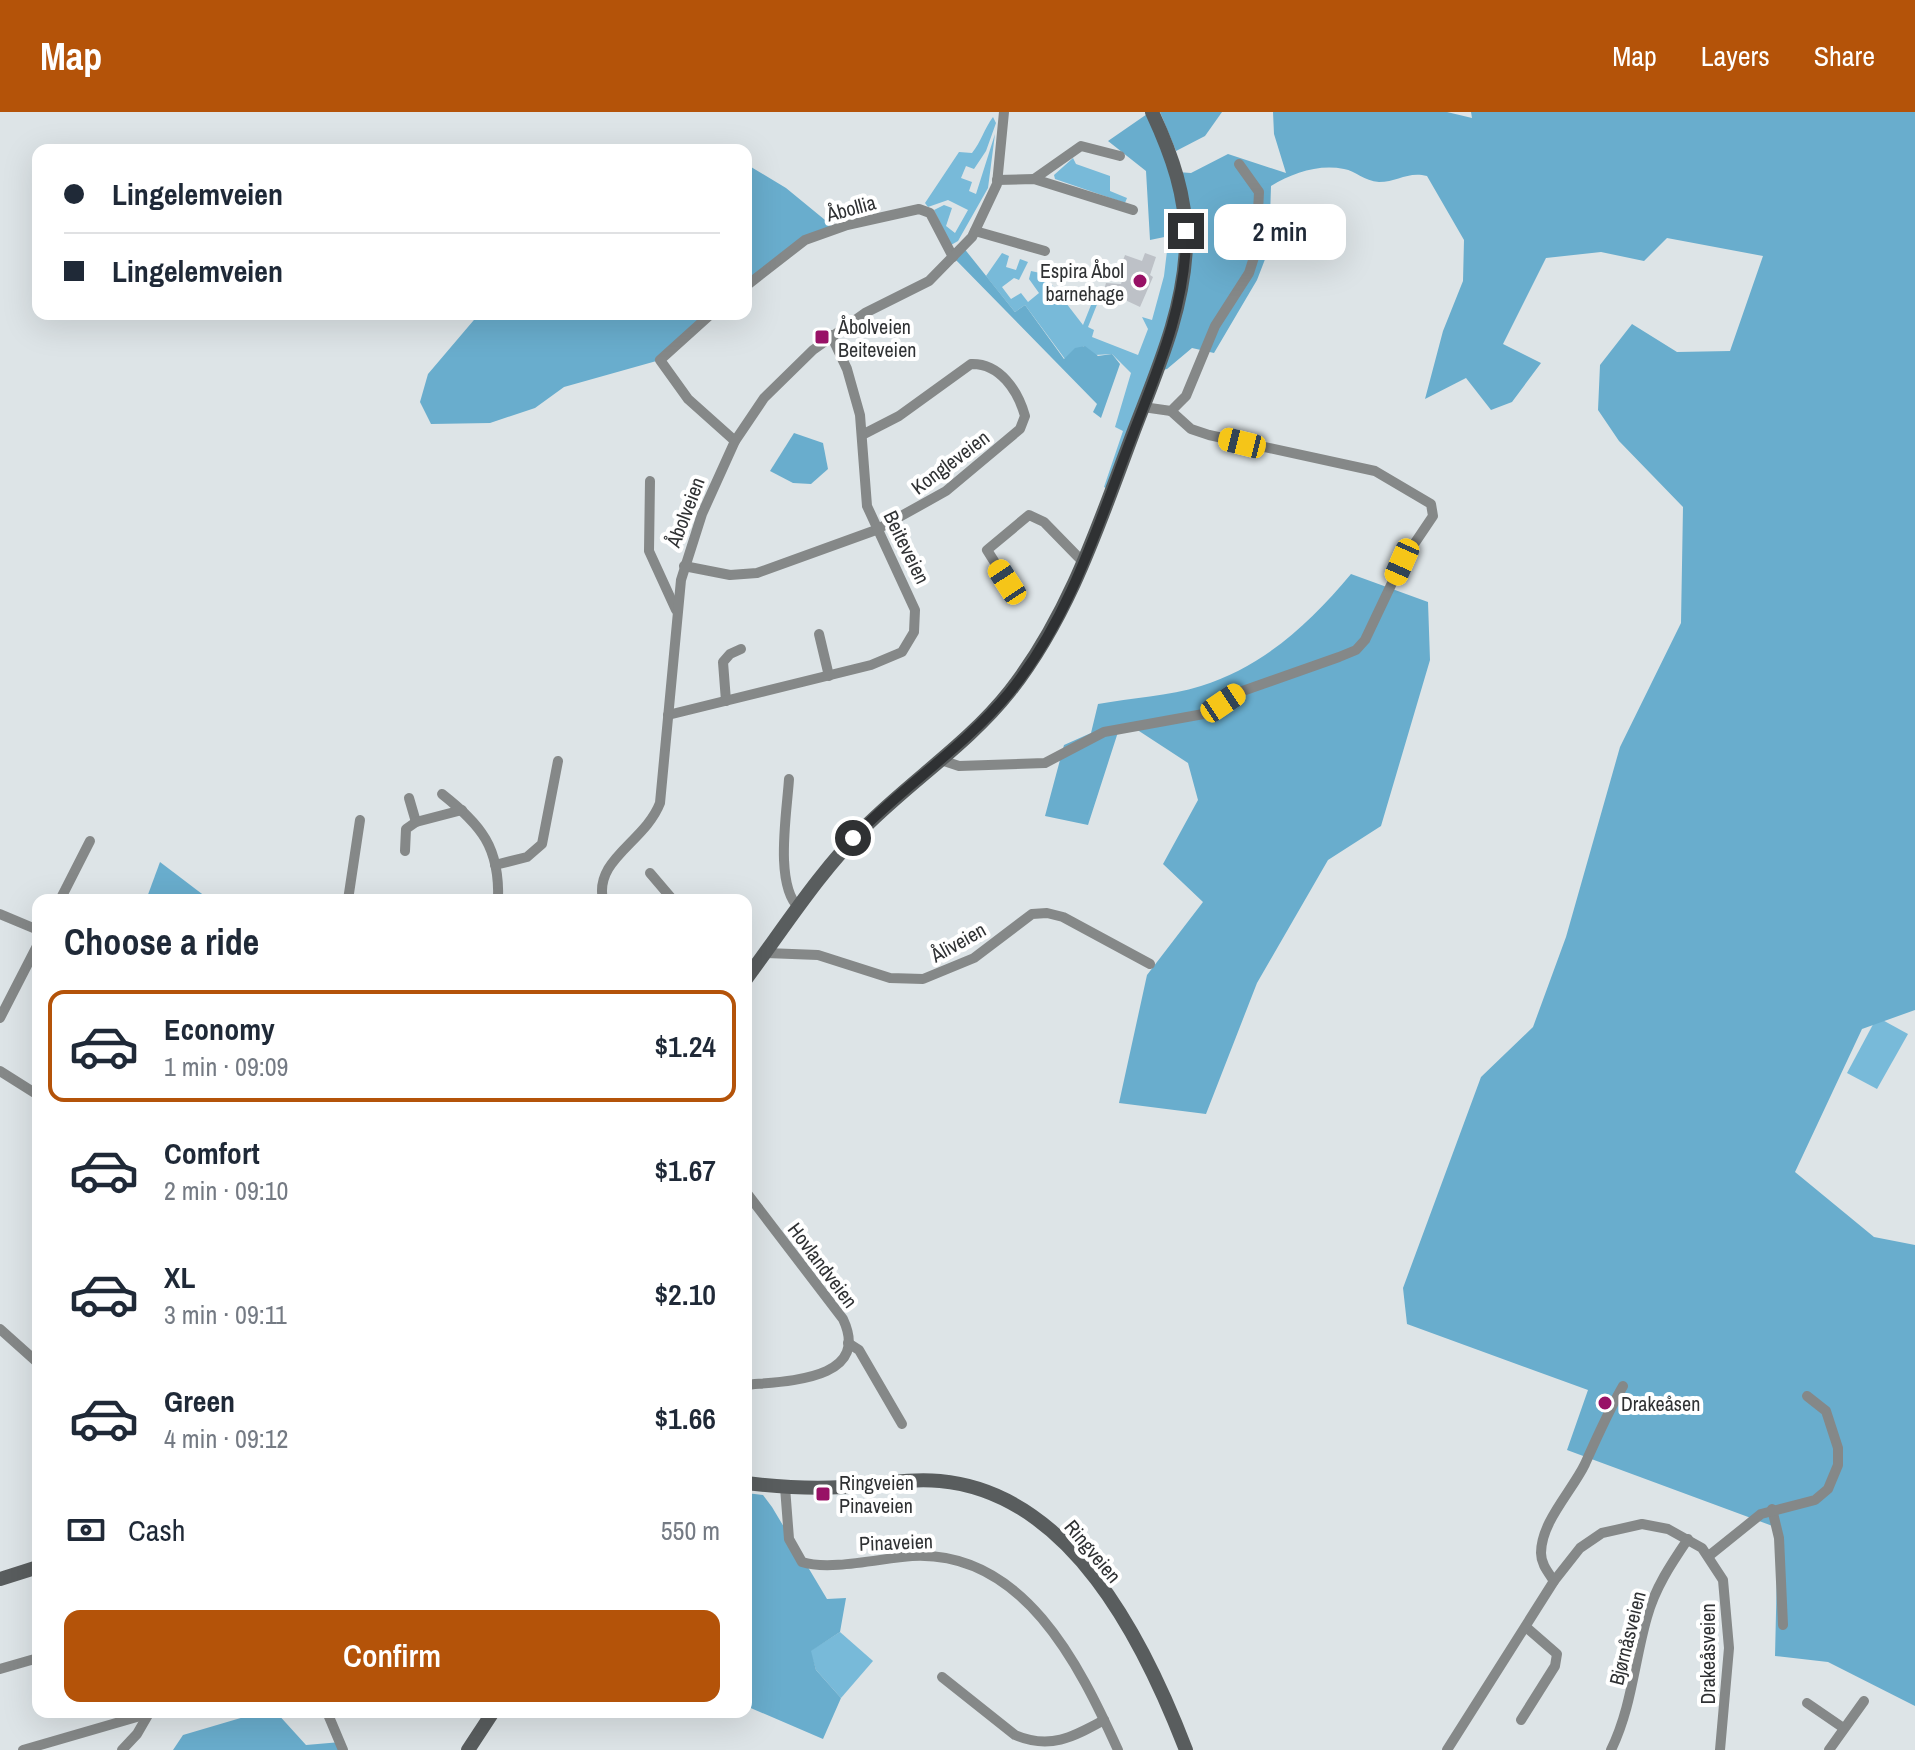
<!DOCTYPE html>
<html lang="en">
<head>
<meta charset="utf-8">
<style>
  body { margin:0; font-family:"Archivo Narrow",sans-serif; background:#f2f2f3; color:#1f2937; height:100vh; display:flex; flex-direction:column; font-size:30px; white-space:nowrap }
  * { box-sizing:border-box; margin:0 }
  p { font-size:26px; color:#747a83 }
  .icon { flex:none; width:44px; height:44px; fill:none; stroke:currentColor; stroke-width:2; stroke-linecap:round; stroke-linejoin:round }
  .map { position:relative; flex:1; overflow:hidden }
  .panel { position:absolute; left:32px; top:782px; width:720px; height:824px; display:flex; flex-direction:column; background:#fff; border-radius:16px; box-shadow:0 8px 32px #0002 }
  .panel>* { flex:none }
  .banner { position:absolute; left:32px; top:32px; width:720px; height:176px; border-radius:16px; box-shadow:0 8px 32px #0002; display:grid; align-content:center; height:176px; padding:0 32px; background:#fff }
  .end { position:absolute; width:36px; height:36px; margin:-18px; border:10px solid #2f3133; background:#fff; box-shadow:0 0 0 4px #fff }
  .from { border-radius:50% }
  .bubble { position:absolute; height:56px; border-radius:16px; background:#fff; box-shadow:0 8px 32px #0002; font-size:26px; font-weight:600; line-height:56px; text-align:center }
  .car { position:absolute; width:24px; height:48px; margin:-24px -12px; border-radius:10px; box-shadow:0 0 6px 2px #0007; background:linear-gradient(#f5c518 24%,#345 0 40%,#f5c518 0 76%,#345 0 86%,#f5c518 0) }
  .banner b { display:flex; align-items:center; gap:28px; height:76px; font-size:30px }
  .banner b+b { border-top:2px solid #e0e1e3 }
  .banner i { width:20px; height:20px; background:#1f2937 }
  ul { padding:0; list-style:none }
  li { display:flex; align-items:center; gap:24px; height:112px; margin:0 16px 12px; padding:0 16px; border:4px solid transparent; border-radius:16px }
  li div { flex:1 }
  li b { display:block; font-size:30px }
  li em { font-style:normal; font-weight:600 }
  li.active { border-color:#b45309 }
  li>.icon { width:72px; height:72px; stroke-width:1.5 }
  h2 { padding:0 32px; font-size:36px; line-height:96px }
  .pay { display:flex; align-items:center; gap:20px; height:88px; padding:0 32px; font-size:30px }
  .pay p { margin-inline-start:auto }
  .primary-button { display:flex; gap:16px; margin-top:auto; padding:16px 32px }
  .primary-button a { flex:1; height:92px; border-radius:16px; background:#b45309; color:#fff; font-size:32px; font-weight:600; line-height:92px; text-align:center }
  header { display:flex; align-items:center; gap:48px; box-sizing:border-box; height:112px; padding:0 40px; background:#b45309; color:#fff }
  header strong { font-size:38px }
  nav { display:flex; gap:44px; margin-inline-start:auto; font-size:28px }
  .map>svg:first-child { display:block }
  .green { fill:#78bad9 }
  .forest { fill:#69adcd }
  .building { fill:#bdc1c7 }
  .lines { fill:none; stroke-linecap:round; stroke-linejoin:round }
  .street { stroke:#858888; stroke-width:10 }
  .secondary { stroke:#595d5e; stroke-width:14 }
  .route { stroke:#2f3133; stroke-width:10 }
  .poi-dot { fill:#981166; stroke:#fff; stroke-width:3 }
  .labels { text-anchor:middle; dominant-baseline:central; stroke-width:8; stroke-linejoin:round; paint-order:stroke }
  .street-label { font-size:20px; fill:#2f3133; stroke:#fff }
  .poi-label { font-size:20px; fill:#2f3133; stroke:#fff; text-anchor:start }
</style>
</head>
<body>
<header>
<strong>Map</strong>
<nav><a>Map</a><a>Layers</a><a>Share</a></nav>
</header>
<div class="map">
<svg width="1915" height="1638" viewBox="0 0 1915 1638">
  <rect width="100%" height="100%" fill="#dde4e7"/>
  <g class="green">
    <path d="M993,5L996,11L986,39L974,57L966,54L961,66L972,70L969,79L976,82L995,22L988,76L958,129L951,133L934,98L944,93L952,96L946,114L955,121L968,98L948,88L928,95L925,91L959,40L972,41C981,30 984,17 993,5Z"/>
    <polygon points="1073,46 1076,52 1110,64 1110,79 1127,86 1125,91 1055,67 1054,63"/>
    <polygon points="1185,107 1184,162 1111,379 1104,375 1123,319 1115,315 1131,261 1112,242 1095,243 1084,234 1065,247 1025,193 1015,200 986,164 1002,141 1009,144 1006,155 1016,158 1020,147 1028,150 1019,168 1014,166 1002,175 1011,187 1021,181 1028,190 1039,181 1029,167 1031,159 1040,161 1039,165 1049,169 1083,213 1093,188 1098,190 1088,215 1094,218 1092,225 1138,243 1148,217 1142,205 1152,208 1164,164 1169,122 1176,126"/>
    <polygon points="1877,905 1908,922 1877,977 1847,961"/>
    <polygon points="840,1520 873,1549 841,1586 816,1558 810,1539"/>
  </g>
  <g class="forest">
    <path d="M1150,0L1177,60L1191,61L1228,42L1286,61L1274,22L1273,0H1447L1472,6L1471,0H1915V898L1862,917L1795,1060L1874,1125L1915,1133V1594L1828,1550L1775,1544L1778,1416L1567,1338L1588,1278L1407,1212L1403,1176L1481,965L1533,915L1566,825L1620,635L1681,511L1683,395L1619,329L1598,298L1600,253L1632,212L1677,240L1730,239L1763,144L1667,126L1644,149L1601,140L1546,146L1503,232L1541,251L1512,290L1491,298L1466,266L1425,287L1443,219L1463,169L1464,128L1427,64C1408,59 1397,70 1379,70C1364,69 1356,59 1344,57C1318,52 1293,61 1271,74L1269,137L1257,168L1214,241L1192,236L1167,257L1155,260L1176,201L1184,109L1179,122L1150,128L1146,59L1108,29Z"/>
    <polygon points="1160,0 1222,0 1205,24 1176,39"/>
    <polygon points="746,52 786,76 836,117 805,128 746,174"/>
    <polygon points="963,135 1015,200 1025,193 1064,247 1075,236 1085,234 1098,244 1112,242 1120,252 1101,306 1093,300 1097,292 953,145"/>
    <polygon points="479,202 711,202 660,248 564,275 535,296 490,311 431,312 420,290 428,262"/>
    <polygon points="794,321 823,331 828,357 811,372 793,371 770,359"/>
    <path d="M1351,462L1428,490L1430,548L1381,714L1328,748L1257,871L1206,1002L1119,991L1147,863L1203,790L1163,752L1198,688L1188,651L1139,619L1119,617L1088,713L1045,704L1064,633L1091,621L1098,592C1131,586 1169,584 1201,574C1264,554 1309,512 1351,462Z"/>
    <polygon points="160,750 210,788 146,788"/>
    <polygon points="746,1381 763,1383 772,1395 827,1487 846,1486 840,1520 811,1539 816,1558 841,1586 823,1627 746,1594"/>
    <polygon points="261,1600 276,1600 306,1633 341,1630 342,1638 173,1638 183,1623"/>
  </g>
  <polygon class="building" points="1145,141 1156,145 1150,163 1153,165 1140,195 1104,178 1106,171 1121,172 1126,156 1121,154 1125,143 1142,149"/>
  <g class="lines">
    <g class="street">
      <polyline points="1034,67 1081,34 1120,44"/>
      <polyline points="997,68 1034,67 1133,98"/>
      <polyline points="975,119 1045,139"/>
      <polyline points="746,174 805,128 847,113 919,97 930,101 953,145"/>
      <polyline points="711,202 660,248 688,287 735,329"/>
      <polyline points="1143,295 1171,299 1186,284 1215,214 1249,161 1256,139 1259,80 1239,52"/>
      <polyline points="650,369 649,439 676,498"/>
      <path d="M684,454L730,463L757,461L876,418L946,379L1020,317L1025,304C1018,279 1000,251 971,252L899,304L862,323"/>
      <polyline points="1011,476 987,438 1029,403 1044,410 1084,451"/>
      <polyline points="819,522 829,564"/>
      <polyline points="726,589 723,550 730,542 741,537"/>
      <polyline points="668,603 871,553 902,540 914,520 915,498 867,394 860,303 847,257 831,223"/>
      <polyline points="941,648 959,654 1045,651 1104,620 1209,601 1237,581 1339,545 1356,538 1365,528 1402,450 1433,404 1431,392 1375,359 1209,323 1191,317 1171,299"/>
      <path d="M789,667C787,700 774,773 799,796"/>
      <path d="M442,682C481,713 500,735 498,788"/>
      <polyline points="409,686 416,710"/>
      <polyline points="405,739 406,717 416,710 462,698"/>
      <polyline points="495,753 527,745 542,732 558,649"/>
      <polyline points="650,761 673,788"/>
      <polyline points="60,788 90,729"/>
      <polyline points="348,788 360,708"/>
      <polyline points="399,788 399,787"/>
      <path d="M603,788C594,747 645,730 660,691L681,468L702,402L735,329L764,286L813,238L865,201L929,169L972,125L997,72L1004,0"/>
      <polyline points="0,802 38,818"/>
      <polyline points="766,841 818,843 890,866 923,867 974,846 1032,802 1047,801 1063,805 1150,852"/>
      <polyline points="0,906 38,832"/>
      <polyline points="0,959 38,983"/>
      <path d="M746,1080L843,1207C872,1269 785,1269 746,1273"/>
      <polyline points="0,1217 38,1251"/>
      <polyline points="848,1231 859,1238 902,1312"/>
      <path d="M785,1375L789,1427L802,1450C830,1459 882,1446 912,1444C1023,1438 1079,1552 1118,1638"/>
      <polyline points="1772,1397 1779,1426 1783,1513"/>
      <polyline points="1710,1443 1761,1402 1815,1388 1828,1377 1838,1353 1838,1336 1826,1299 1807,1284"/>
      <path d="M1554,1469C1548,1460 1541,1452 1541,1441C1541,1410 1572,1379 1585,1352C1597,1325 1608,1300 1623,1274"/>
      <polyline points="0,1557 38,1546"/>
      <path d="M942,1565L1015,1623C1050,1638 1073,1625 1104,1608"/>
      <polyline points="1807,1591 1842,1615"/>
      <polyline points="327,1600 343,1638"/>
      <polyline points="1521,1608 1555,1554 1557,1542 1526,1515"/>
      <polyline points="23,1638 154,1600"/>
      <polyline points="122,1638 137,1622 148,1603"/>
      <polyline points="1447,1638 1554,1469 1580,1436 1602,1421 1642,1412 1668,1417 1702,1436 1723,1468 1729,1536 1720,1638"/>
      <path d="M1611,1638C1632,1595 1634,1550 1647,1505C1655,1476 1671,1452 1688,1427"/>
      <polyline points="1829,1638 1864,1589"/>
    </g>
    <g class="secondary">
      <path d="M746,867C784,816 820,759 865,715C912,668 969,631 1010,579C1069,504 1099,412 1132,324C1155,263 1184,200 1186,133C1187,85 1172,43 1152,0"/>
      <path d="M746,1371C779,1375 810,1377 843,1375C875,1373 908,1366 940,1369C1071,1381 1144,1529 1186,1638"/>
      <polyline points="0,1467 38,1455"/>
      <polyline points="468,1638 493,1600"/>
    </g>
  </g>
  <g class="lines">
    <path class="route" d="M853,726C902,675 963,636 1009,581C1067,510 1096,420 1128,335C1154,266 1187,195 1186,119"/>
  </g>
  <g class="poi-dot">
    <circle cx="1140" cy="169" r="8"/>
    <rect x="814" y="217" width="16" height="16" rx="4"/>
    <circle cx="1605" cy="1291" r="8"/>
    <rect x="815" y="1374" width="16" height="16" rx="4"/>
  </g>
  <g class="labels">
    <g class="street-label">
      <text transform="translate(851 96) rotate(-15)">Åbollia</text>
      <text transform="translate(950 350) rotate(-37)">Kongleveien</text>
      <text transform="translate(685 400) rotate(-69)">Åbolveien</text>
      <text transform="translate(907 435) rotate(64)">Beiteveien</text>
      <text transform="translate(958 830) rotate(-29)">Åliveien</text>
      <text transform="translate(823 1153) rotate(53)">Hovlandveien</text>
      <text transform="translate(896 1430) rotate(-2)">Pinaveien</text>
      <text transform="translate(1093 1439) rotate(50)">Ringveien</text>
      <text transform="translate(1627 1526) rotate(-76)">Bjørnåsveien</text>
      <text transform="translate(1707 1542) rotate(-90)">Drakeåsveien</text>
    </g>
    <g class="poi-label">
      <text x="1124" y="158" text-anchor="end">Espira Åbol<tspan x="1124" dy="23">barnehage</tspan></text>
      <text x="838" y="214">Åbolveien<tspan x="838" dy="23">Beiteveien</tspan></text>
      <text x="1621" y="1291">Drakeåsen</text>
      <text x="839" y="1370">Ringveien<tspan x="839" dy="23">Pinaveien</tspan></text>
    </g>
  </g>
</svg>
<i class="end from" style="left:853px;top:726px"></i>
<i class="end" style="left:1186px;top:119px"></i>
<div class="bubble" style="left:1214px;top:92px;width:132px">2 min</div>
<i class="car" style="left:1242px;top:331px;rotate:284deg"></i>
<i class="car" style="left:1402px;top:450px;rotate:204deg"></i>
<i class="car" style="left:1007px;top:470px;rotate:327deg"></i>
<i class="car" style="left:1223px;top:591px;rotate:56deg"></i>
<div class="banner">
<b><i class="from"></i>Lingelemveien</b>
<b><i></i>Lingelemveien</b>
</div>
<section class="panel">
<h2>Choose a ride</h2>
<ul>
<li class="active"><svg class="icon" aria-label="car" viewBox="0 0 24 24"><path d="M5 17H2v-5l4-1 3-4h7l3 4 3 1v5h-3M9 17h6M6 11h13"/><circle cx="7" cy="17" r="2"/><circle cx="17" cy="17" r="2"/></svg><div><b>Economy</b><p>1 min · 09:09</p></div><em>$1.24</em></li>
<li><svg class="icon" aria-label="car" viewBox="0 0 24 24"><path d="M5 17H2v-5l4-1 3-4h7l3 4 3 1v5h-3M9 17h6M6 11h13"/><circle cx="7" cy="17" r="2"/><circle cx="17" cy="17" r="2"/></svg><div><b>Comfort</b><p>2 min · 09:10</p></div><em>$1.67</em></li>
<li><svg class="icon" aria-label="car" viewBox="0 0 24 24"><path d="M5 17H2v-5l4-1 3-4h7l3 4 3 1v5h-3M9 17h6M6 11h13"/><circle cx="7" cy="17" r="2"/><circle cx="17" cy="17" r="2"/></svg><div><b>XL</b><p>3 min · 09:11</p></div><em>$2.10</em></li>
<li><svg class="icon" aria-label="car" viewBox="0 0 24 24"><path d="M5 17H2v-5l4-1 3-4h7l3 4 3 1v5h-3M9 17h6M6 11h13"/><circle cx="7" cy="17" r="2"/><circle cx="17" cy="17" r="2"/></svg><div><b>Green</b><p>4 min · 09:12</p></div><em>$1.66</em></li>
</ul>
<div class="pay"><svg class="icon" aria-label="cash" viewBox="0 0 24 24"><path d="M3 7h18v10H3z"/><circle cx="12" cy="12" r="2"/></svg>Cash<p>550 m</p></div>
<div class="primary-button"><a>Confirm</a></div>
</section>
</div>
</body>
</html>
